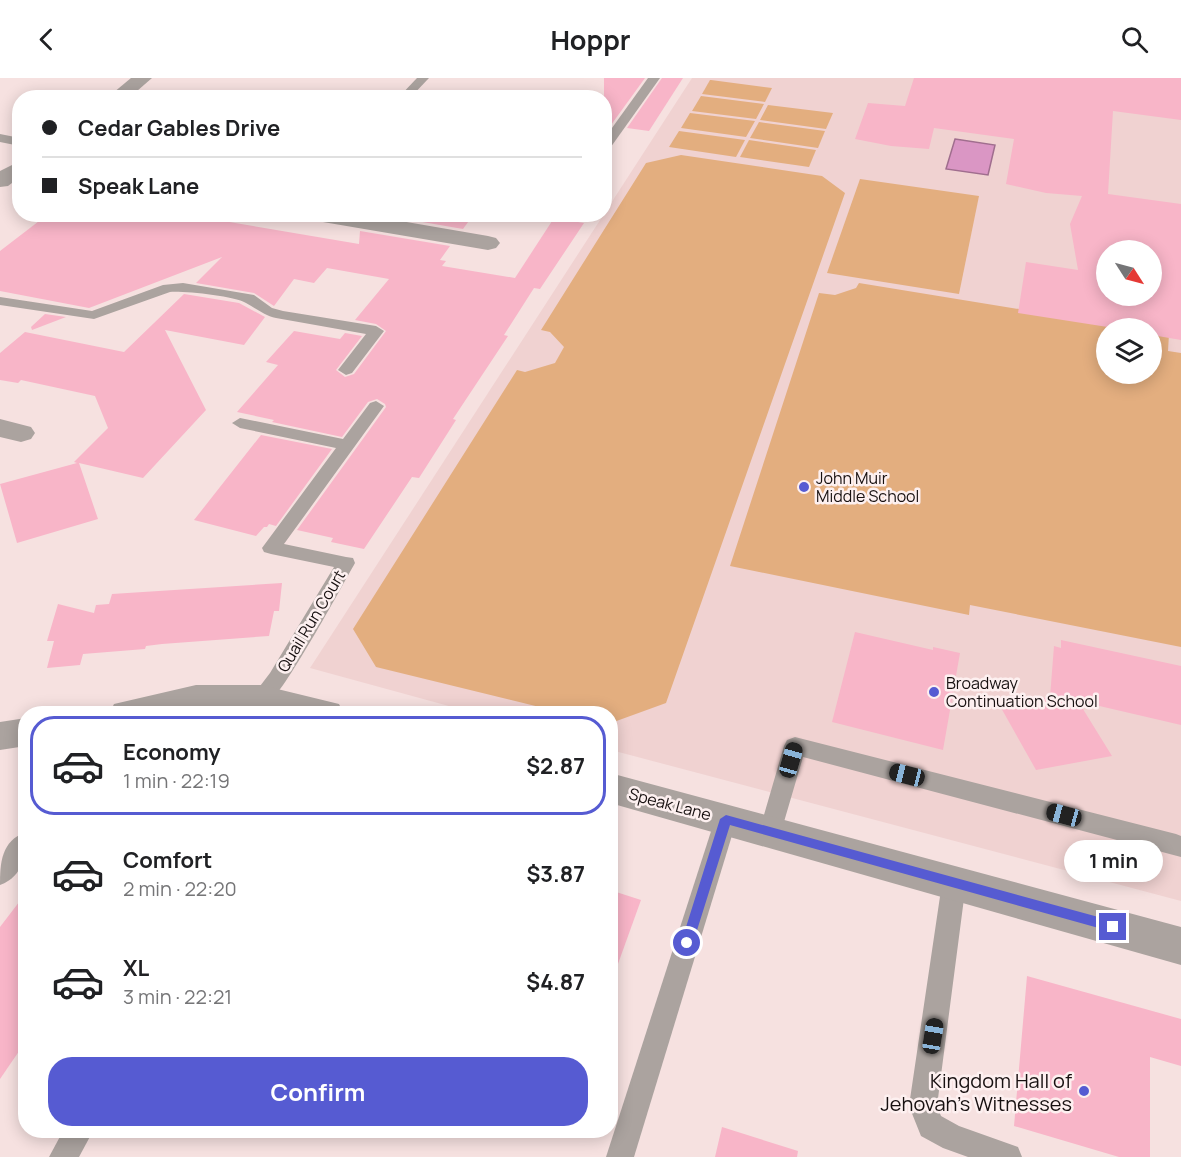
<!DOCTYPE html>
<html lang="en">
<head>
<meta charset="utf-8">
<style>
  body { margin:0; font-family:Manrope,sans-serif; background:#f6f6f6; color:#202124; height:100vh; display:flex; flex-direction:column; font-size:22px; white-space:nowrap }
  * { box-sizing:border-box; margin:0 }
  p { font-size:20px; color:#757577 }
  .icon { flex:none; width:33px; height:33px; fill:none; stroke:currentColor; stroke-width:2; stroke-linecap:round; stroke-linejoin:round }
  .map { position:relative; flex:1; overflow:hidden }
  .drawer { position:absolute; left:18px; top:628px; width:600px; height:432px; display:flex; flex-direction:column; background:#fff; border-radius:24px; box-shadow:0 3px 15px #0003 }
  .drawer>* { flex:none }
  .top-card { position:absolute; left:12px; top:12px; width:600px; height:132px; border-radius:24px; box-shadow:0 3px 15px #0003; display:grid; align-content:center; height:132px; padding:0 30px; background:#fff }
  .needle { width:39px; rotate:126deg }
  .buttons { position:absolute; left:1096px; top:162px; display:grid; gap:12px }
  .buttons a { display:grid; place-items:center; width:66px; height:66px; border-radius:50%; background:#fff; box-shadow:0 3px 15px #0003; font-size:30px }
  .end { position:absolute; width:27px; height:27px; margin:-14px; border:8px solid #565bd2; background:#fff; box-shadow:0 0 0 3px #fff }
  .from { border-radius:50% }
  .bubble { position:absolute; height:42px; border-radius:21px; background:#fff; box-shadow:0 3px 15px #0003; font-size:20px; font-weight:700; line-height:42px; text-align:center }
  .car { position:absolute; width:18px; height:36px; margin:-18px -9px; border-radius:8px; box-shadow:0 0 4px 2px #0007; background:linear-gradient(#222 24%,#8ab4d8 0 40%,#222 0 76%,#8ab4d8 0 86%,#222 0) }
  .top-card b { display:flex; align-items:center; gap:21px; height:57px; font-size:22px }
  .top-card b+b { border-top:2px solid #e0e0e0 }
  .top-card i { width:15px; height:15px; background:#202124 }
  ul { padding:10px 0 0; list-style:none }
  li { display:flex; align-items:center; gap:18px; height:99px; margin:0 12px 9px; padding:0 18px; border:3px solid transparent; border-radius:24px }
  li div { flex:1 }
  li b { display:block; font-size:22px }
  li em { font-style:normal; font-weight:700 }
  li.current { border-color:#565bd2 }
  li>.icon { width:54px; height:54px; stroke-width:1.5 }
  .cta { display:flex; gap:12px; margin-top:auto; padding:12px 30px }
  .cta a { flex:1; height:69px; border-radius:24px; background:#565bd2; color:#fff; font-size:24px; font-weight:700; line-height:69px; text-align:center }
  header { display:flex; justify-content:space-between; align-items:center; height:78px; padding:0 30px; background:#fff; font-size:27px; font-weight:700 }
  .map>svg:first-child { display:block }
  .built { fill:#f0d2d1; fill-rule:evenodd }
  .green { fill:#e3ae7f }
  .water { fill:#da96c4; stroke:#a06e8e; stroke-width:1.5 }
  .building { fill:#f8b5c8; fill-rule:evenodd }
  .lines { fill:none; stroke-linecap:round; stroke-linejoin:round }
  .service { fill:#aba39f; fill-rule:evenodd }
  .minor { fill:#aba39f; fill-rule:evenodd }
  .tertiary { fill:#aba39f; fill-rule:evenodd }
  .route { fill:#565bd2 }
  .poi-dot { fill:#565bd2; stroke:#fdf0f0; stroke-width:2 }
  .labels { text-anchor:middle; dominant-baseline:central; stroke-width:5; stroke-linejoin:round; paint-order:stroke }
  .poi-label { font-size:16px; fill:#171010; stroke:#fdf0f0; text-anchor:start }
  .street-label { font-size:16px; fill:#171010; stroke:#fdf0f0 }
  .near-poi-label { font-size:20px; fill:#171010; stroke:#fdf0f0; text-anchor:end }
</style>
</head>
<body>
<header><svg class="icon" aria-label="back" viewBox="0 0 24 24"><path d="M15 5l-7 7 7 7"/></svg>Hoppr<svg class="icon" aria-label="search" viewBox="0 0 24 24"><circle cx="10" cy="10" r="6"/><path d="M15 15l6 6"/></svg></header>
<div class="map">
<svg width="1181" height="1079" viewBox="0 0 1181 1079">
  <rect width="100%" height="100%" fill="#f6e1e0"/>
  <path class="built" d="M692,0H1181V823L611,672L610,636H478L310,590ZM1107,172H1152V218H1107ZM1107,250H1152V296H1107Z"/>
  <g class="green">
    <polygon points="710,2 711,2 772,10 765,24 702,16"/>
    <polygon points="701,18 764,26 756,41 692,33"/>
    <polygon points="768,27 833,35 826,51 760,42"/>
    <polygon points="690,35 755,43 746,59 681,50"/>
    <polygon points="759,44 825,53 818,70 750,60"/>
    <polygon points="679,53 745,62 736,79 669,69"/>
    <polygon points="749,62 816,72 809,89 740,79"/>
    <polygon points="681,77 822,98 845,115 666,625 611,645 610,636 568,636 376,589 353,551 517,292 525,294 555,285 564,269 550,254 541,252 646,85"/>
    <polygon points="860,101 979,118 959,216 827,195"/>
    <polygon points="859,205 1135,250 1107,250 1107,296 1152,296 1152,253 1169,256 1168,273 1181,275 1181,569 970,527 969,537 730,488 819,215 835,217 856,210"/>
  </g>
  <polygon class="water" points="955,61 995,67 988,97 946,91"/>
  <g class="building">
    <polygon points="604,0 645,0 611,47 604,46"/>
    <polygon points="662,0 683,0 649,53 627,50"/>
    <path d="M914,0H1181V42L1113,33L1108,116L1181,126V262L1152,257V250H1114L1018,235L1026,184L1078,192L1070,146L1082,118L1046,115L1006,106L1014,61L934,50L929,71L891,68L855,61L868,25L905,28ZM1107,172H1152V218H1107Z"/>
    <polygon points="68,136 182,136 359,166 360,153 450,168 440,182 446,183 442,188 515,200 554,140 584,145 540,211 534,210 504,257 508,258 453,341 456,342 419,400 412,399 364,471 331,464 333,460 297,452 386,329 385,326 377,321 368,324 342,359 272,344 274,342 237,334 278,287 266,284 294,253 340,261 345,255 362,258 336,292 345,299 354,296 386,253 376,246 355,242 389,201 327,190 314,205 294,201 274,228 254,215 196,205 222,179 89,230 0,213 0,173 43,140 60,143"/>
    <polygon points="376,136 474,136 463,151"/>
    <polygon points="184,216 239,225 265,239 244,267 165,252 206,332 143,400 79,385 98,441 17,465 0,406 77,385 74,384 108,350 95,318 21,302 18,305 0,302 0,275 25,254 124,274"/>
    <polygon points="45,236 66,239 32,252 31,249"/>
    <polygon points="261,357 332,371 276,448 269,446 267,449 264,449 256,458 194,442"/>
    <polygon points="282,505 279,533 274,533 269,558 162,566 146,568 145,571 83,576 80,587 47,590 54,563 47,563 58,526 94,535 96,527 109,526 112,516"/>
    <polygon points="855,554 933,572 933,569 960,575 943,672 832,644"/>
    <polygon points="1061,562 1181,588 1181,647 1078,623 1112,678 1036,692 1000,628 1050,619 1054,568 1061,570"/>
    <polygon points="610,812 641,822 614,897 610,896"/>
    <polygon points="26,815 26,963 0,1001 0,849"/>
    <polygon points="1027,898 1181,941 1181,988 1150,979 1150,1079 1119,1079 1014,1048"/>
    <polygon points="722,1049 798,1073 797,1079 715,1079"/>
  </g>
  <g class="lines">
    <g class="service">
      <polygon points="417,0 429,0 410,20 398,20"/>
      <polygon points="648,0 660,0 608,73 604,74 604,61"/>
      <polygon points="0,56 20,60 20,68 0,64"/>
      <path d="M183,205L254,217L272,230L283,233L376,248L384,253L352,295L346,297L338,292L366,256L276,240C264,237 257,231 246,225C234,218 185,213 170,214L94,241L0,227V219L92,233L163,207Z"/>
      <path d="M376,323L384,328L284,466L346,479L353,480L355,485C342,508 283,617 267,626C262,629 258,627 254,626L251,620L270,595L334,489L271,476L264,474L262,470L336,370L240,350L232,345L240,340L343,361L370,325Z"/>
      <polygon points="795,659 1176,756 1181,758 1181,779 803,679 781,754 778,761 770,764 762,761 759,754 784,668 787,662"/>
      <polygon points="726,732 734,734 737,741 634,1079 606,1079 715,741 718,734"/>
      <path d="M26,754C26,776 24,798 0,807C0,785 1,763 26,754Z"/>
      <polygon points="954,795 962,798 966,805 937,1028 941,1038 959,1048 1018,1069 1022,1079 968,1079 943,1070 921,1058 909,1028 942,805 946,798"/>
      <polygon points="63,1053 93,1053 79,1079 49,1079"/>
    </g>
    <g class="minor">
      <polygon points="306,136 360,136 488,158 496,160 500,165 496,170 488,172 317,143 309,141"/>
      <polygon points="0,341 31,349 35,355 31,361 21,364 0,359"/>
      <polygon points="196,607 261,607 339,626 344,636 271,636 261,633 109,636 114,626"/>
      <polygon points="26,640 26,668 0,672 0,644"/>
      <polygon points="610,695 1181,849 1181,887 610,725"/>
    </g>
    <g class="tertiary">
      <polygon points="131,0 152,0 129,20 107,20"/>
      <polygon points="20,83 20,99 8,108 0,109 0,93"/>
    </g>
  </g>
  <polygon class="route" points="726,737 1113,843 1119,849 1113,854 730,747 693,865 687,871 681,865 720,741"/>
  <g class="poi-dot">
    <circle cx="804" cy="409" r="6"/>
    <circle cx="934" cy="614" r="6"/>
    <circle cx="1084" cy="1013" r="6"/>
  </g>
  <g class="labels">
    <g class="poi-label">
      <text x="816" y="400">John Muir<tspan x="816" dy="18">Middle School</tspan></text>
      <text x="946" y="605">Broadway<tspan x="946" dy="18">Continuation School</tspan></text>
    </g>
    <g class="street-label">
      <text transform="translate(311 543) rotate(-59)">Quail Run Court</text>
      <text transform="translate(670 726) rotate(15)">Speak Lane</text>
    </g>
    <g class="near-poi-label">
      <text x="1072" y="1002">Kingdom Hall of<tspan x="1072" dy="23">Jehovah’s Witnesses</tspan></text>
    </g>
  </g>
</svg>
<div class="buttons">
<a><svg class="needle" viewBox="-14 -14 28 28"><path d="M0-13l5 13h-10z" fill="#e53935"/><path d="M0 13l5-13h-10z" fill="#757577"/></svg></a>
<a><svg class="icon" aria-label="layers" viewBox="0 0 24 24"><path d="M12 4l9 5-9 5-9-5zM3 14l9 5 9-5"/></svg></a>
</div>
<i class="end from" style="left:687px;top:865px"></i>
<i class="end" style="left:1113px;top:849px"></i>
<div class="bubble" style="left:1064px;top:762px;width:99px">1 min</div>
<i class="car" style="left:791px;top:682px;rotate:16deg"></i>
<i class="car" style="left:907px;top:697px;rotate:284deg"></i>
<i class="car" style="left:1064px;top:737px;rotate:285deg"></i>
<i class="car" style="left:933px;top:958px;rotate:9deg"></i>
<div class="top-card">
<b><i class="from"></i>Cedar Gables Drive</b>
<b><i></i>Speak Lane</b>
</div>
<section class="drawer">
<ul>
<li class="current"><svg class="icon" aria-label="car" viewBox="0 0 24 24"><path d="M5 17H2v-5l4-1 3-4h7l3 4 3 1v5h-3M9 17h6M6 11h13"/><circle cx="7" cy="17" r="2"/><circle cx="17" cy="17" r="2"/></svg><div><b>Economy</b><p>1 min · 22:19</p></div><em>$2.87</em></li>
<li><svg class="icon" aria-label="car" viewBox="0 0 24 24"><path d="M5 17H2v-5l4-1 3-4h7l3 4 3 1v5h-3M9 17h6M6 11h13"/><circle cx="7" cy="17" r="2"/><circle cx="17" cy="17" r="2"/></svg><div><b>Comfort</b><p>2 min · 22:20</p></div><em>$3.87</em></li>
<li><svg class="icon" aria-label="car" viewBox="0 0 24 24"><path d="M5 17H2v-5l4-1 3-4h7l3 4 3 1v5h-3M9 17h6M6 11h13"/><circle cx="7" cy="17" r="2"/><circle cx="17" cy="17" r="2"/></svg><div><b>XL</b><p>3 min · 22:21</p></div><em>$4.87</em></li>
</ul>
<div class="cta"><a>Confirm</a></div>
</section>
</div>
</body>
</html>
